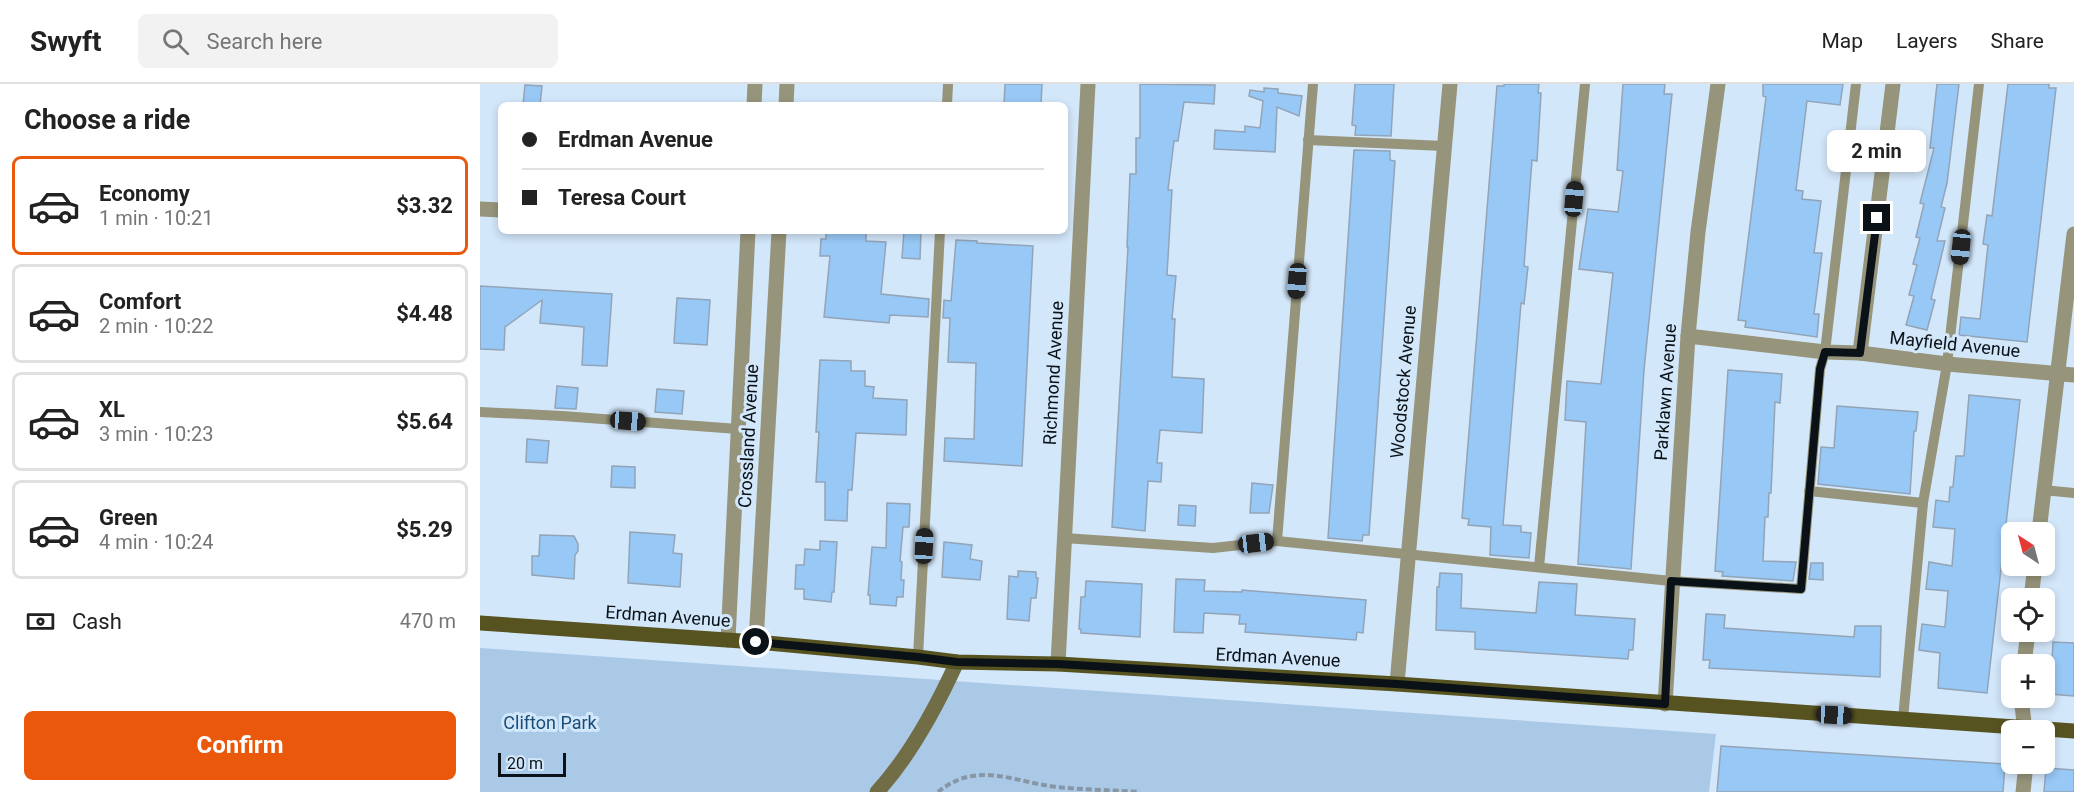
<!DOCTYPE html>
<html lang="en">
<head>
<meta charset="utf-8">
<style>
  body { margin:0; font-family:Roboto,sans-serif; background:#f2f2f2; color:#222; height:100vh; display:flex; flex-direction:column; font-size:22px; white-space:nowrap }
  * { box-sizing:border-box; margin:0 }
  p { font-size:20px; color:#767676 }
  .icon { flex:none; width:33px; height:33px; fill:none; stroke:currentColor; stroke-width:2; stroke-linecap:round; stroke-linejoin:round }
  .map { position:relative; flex:1; overflow:hidden }
  .side { display:flex; flex-direction:column; background:#fff; width:480px }
  .side>* { flex:none }
  .hud { position:absolute; left:18px; top:18px; width:570px; height:132px; border-radius:9px; box-shadow:0 3px 9px #0003; display:grid; align-content:center; height:132px; padding:0 24px; background:#fff }
  .needle { width:39px; rotate:324deg }
  .controls { position:absolute; left:1521px; top:438px; display:grid; gap:12px }
  .controls a { display:grid; place-items:center; width:54px; height:54px; border-radius:9px; background:#fff; box-shadow:0 3px 9px #0003; font-size:30px }
  .scale { position:absolute; left:18px; bottom:15px; width:68px; box-sizing:border-box; padding-left:6px; border:3px solid #0a1117; border-top:0; font-size:16px; line-height:21px; white-space:nowrap; color:#0a1117; -webkit-text-stroke:4px #d3e7fa; paint-order:stroke }
  .end { position:absolute; width:27px; height:27px; margin:-14px; border:8px solid #0a1117; background:#fff; box-shadow:0 0 0 3px #fff }
  .from { border-radius:50% }
  .bubble { position:absolute; height:42px; border-radius:9px; background:#fff; box-shadow:0 3px 9px #0003; font-size:20px; font-weight:700; line-height:42px; text-align:center }
  .car { position:absolute; width:18px; height:36px; margin:-18px -9px; border-radius:8px; box-shadow:0 0 4px 2px #0007; background:linear-gradient(#222 24%,#8ab4d8 0 40%,#222 0 76%,#8ab4d8 0 86%,#222 0) }
  .hud b { display:flex; align-items:center; gap:21px; height:57px; font-size:22px }
  .hud b+b { border-top:2px solid #e0e0e0 }
  .hud i { width:15px; height:15px; background:#222 }
  ul { padding:0; list-style:none }
  li { display:flex; align-items:center; gap:18px; height:99px; margin:0 12px 9px; padding:0 12px; border:3px solid #e0e0e0; border-radius:9px }
  li div { flex:1 }
  li b { display:block; font-size:22px }
  li em { font-style:normal; font-weight:700 }
  li.selected { border-color:#ea580c }
  li>.icon { width:54px; height:54px; stroke-width:1.5 }
  h2 { padding:0 24px; font-size:27px; line-height:72px }
  .pay { display:flex; align-items:center; gap:15px; height:66px; padding:0 24px; font-size:22px }
  .pay p { margin-inline-start:auto }
  .primary-button { display:flex; gap:12px; margin-top:auto; padding:12px 24px }
  .primary-button a { flex:1; height:69px; border-radius:9px; background:#ea580c; color:#fff; font-size:24px; font-weight:700; line-height:69px; text-align:center }
  header { display:flex; align-items:center; gap:36px; box-sizing:border-box; height:84px; padding:0 30px; background:#fff; border-bottom:2px solid #e0e0e0 }
  header strong { font-size:28px }
  nav { display:flex; gap:33px; margin-inline-start:auto; font-size:21px }
  .search { width:420px; height:54px; background:#f2f2f2; display:flex; align-items:center; gap:15px; box-sizing:border-box; padding:0 21px; border-radius:9px; color:#767676; font-size:22px }
  main { display:flex; flex:1; min-height:0 }
  .map>svg:first-child { display:block }
  .green { fill:#aac9e7 }
  .building { fill:#98c8f6; stroke:#92a4b7; stroke-width:1.5 }
  .lines { fill:none; stroke-linecap:round; stroke-linejoin:round }
  .path { stroke:#8796a4; stroke-width:4; stroke-dasharray:6 3; stroke-linecap:butt }
  .lane { stroke:#96947a; stroke-width:10 }
  .street { stroke:#96947a; stroke-width:15 }
  .secondary { stroke:#716e47; stroke-width:15 }
  .primary { stroke:#575321; stroke-width:15 }
  .route { stroke:#0a1117; stroke-width:8 }
  .labels { text-anchor:middle; dominant-baseline:central; stroke-width:6; stroke-linejoin:round; paint-order:stroke }
  .street-label { font-size:18px; fill:#0a1117; stroke:#d3e7fa }
  .park-label { font-size:18px; fill:#194d78; stroke:#d3e7fa }
</style>
</head>
<body>
<header>
<strong>Swyft</strong>
<div class="search"><svg class="icon" aria-label="search" viewBox="0 0 24 24"><circle cx="10" cy="10" r="6"/><path d="M15 15l6 6"/></svg>Search here</div>
<nav><a>Map</a><a>Layers</a><a>Share</a></nav>
</header>
<main>
<section class="side">
<h2>Choose a ride</h2>
<ul>
<li class="selected"><svg class="icon" aria-label="car" viewBox="0 0 24 24"><path d="M5 17H2v-5l4-1 3-4h7l3 4 3 1v5h-3M9 17h6M6 11h13"/><circle cx="7" cy="17" r="2"/><circle cx="17" cy="17" r="2"/></svg><div><b>Economy</b><p>1 min · 10:21</p></div><em>$3.32</em></li>
<li><svg class="icon" aria-label="car" viewBox="0 0 24 24"><path d="M5 17H2v-5l4-1 3-4h7l3 4 3 1v5h-3M9 17h6M6 11h13"/><circle cx="7" cy="17" r="2"/><circle cx="17" cy="17" r="2"/></svg><div><b>Comfort</b><p>2 min · 10:22</p></div><em>$4.48</em></li>
<li><svg class="icon" aria-label="car" viewBox="0 0 24 24"><path d="M5 17H2v-5l4-1 3-4h7l3 4 3 1v5h-3M9 17h6M6 11h13"/><circle cx="7" cy="17" r="2"/><circle cx="17" cy="17" r="2"/></svg><div><b>XL</b><p>3 min · 10:23</p></div><em>$5.64</em></li>
<li><svg class="icon" aria-label="car" viewBox="0 0 24 24"><path d="M5 17H2v-5l4-1 3-4h7l3 4 3 1v5h-3M9 17h6M6 11h13"/><circle cx="7" cy="17" r="2"/><circle cx="17" cy="17" r="2"/></svg><div><b>Green</b><p>4 min · 10:24</p></div><em>$5.29</em></li>
</ul>
<div class="pay"><svg class="icon" aria-label="cash" viewBox="0 0 24 24"><path d="M3 7h18v10H3z"/><circle cx="12" cy="12" r="2"/></svg>Cash<p>470 m</p></div>
<div class="primary-button"><a>Confirm</a></div>
</section>
<div class="map">
<svg width="1594" height="708" viewBox="0 0 1594 708">
  <rect width="100%" height="100%" fill="#d3e7fa"/>
  <polygon class="green" points="0,564 1236,650 1229,708 0,708"/>
  <g class="building">
    <polygon points="525,0 562,0 561,21 524,21"/>
    <polygon points="660,0 735,1 734,20 704,18 698,57 694,57 688,106 692,106 687,191 696,192 692,235 695,235 692,293 724,295 722,349 680,346 677,379 682,379 681,398 668,397 665,447 632,443 648,163 647,163 649,116 650,90 656,90 656,54 660,54"/>
    <polygon points="875,0 914,0 911,52 875,51 876,42 872,41"/>
    <polygon points="1024,0 1059,0 1058,9 1061,9 1057,77 1052,76 1044,182 1048,183 1044,220 1041,219 1023,441 1041,442 1041,448 1051,449 1049,474 1010,471 1011,443 988,441 989,435 982,434 1017,2 1024,2"/>
    <polygon points="1143,0 1185,0 1184,10 1192,10 1164,286 1151,485 1098,480 1106,338 1085,336 1087,297 1121,300 1133,189 1099,185 1108,125 1138,128 1143,87 1137,86"/>
    <polygon points="1283,0 1363,0 1360,21 1327,17 1316,106 1323,107 1322,115 1341,117 1334,169 1342,169 1334,230 1339,230 1337,253 1265,243 1266,237 1258,236 1286,13 1283,12"/>
    <polygon points="1457,0 1479,0 1467,99 1461,123 1465,124 1457,157 1465,157 1451,215 1455,216 1447,246 1426,241 1434,212 1429,211 1437,181 1433,180 1440,154 1436,153 1444,120 1440,119 1454,64 1450,64"/>
    <polygon points="1528,0 1569,0 1569,4 1576,4 1547,258 1479,251 1481,233 1500,235 1508,161 1503,160 1507,131 1512,132"/>
    <polygon points="45,1 62,2 60,21 43,21"/>
    <polygon points="784,4 798,5 798,9 822,12 819,32 797,23 795,68 734,65 735,46 765,48 765,42 780,44 783,17 769,12 770,6 784,8"/>
    <polygon points="874,66 910,67 910,76 915,77 889,451 883,451 882,457 848,454"/>
    <polygon points="346,147 386,147 386,157 406,158 401,210 449,215 448,233 410,231 409,239 344,233 350,172 340,172 341,155 346,155"/>
    <polygon points="424,147 441,147 440,175 422,174"/>
    <polygon points="476,156 497,157 497,159 553,162 542,382 464,377 465,354 494,355 496,279 468,278 470,234 463,234 464,216 471,217"/>
    <polygon points="0,202 132,210 127,282 102,281 104,243 60,239 62,216 25,243 24,266 0,265"/>
    <polygon points="197,214 230,216 227,261 194,259"/>
    <polygon points="340,276 371,277 371,287 385,287 385,302 394,303 393,314 427,316 426,351 376,349 372,406 368,406 367,437 345,436 345,398 336,398 339,348 336,348"/>
    <polygon points="1248,286 1302,290 1300,319 1295,318 1291,409 1289,409 1288,433 1285,433 1283,477 1316,478 1313,497 1242,492 1243,488 1235,487"/>
    <polygon points="77,302 98,304 96,325 75,324"/>
    <polygon points="177,305 204,307 202,330 175,328"/>
    <polygon points="1489,311 1540,316 1507,609 1458,604 1460,569 1439,566 1442,540 1465,543 1468,507 1446,505 1449,478 1472,482 1475,445 1453,443 1456,416 1469,418 1470,403 1473,403 1476,372 1484,372"/>
    <polygon points="1357,322 1438,328 1436,347 1434,347 1430,410 1338,400 1341,363 1354,364"/>
    <polygon points="47,355 69,357 67,379 46,378"/>
    <polygon points="132,382 155,383 155,404 131,403"/>
    <polygon points="772,399 793,401 789,429 770,429"/>
    <polygon points="407,419 430,420 429,443 423,443 420,477 422,478 421,496 424,496 423,513 417,513 416,522 390,520 390,511 388,511 392,463 406,464"/>
    <polygon points="699,421 716,422 715,442 698,441"/>
    <polygon points="150,448 195,451 193,469 202,470 200,503 148,499"/>
    <polygon points="60,451 94,452 98,460 98,467 95,471 94,495 52,491 52,472 59,472"/>
    <polygon points="340,457 357,458 354,508 352,508 351,518 324,515 324,505 315,505 316,481 324,481 325,465 340,466"/>
    <polygon points="464,458 492,461 490,475 502,477 500,496 462,493"/>
    <polygon points="1331,479 1343,479 1343,496 1329,495"/>
    <polygon points="538,487 556,488 556,494 558,494 556,514 551,514 549,537 527,535 529,492 538,493"/>
    <polygon points="960,489 982,490 981,524 1056,529 1059,498 1097,500 1095,531 1155,535 1153,566 1149,566 1148,575 995,565 995,548 956,546 957,503 959,503"/>
    <polygon points="696,495 725,496 724,507 762,508 762,506 886,516 883,549 877,548 876,556 765,548 766,540 759,540 760,531 724,529 723,549 694,548"/>
    <polygon points="606,497 662,500 660,553 601,549 601,545 599,545 601,513 605,513"/>
    <polygon points="1226,530 1245,531 1244,544 1374,553 1375,542 1401,542 1400,593 1229,584 1230,576 1223,576"/>
    <polygon points="1573,558 1594,559 1594,612 1570,610"/>
    <polygon points="1241,662 1525,680 1523,708 1237,708"/>
    <polygon points="1566,684 1594,686 1594,708 1564,708"/>
  </g>
  <g class="lines">
    <path class="path" d="M458,708C498,676 532,698 577,703C604,706 632,706 660,708"/>
    <g class="lane">
      <polyline points="833,0 797,457 1191,497 1321,505 1340,285 1345,268 1376,0"/>
      <polyline points="467,21 468,0"/>
      <polyline points="828,56 964,62"/>
      <polyline points="0,328 82,332 258,345"/>
      <polyline points="1563,406 1594,409"/>
      <polyline points="1329,407 1443,419"/>
      <polyline points="584,454 733,464 797,457"/>
      <polyline points="1059,483 1105,0"/>
      <polyline points="438,573 460,147"/>
      <polyline points="1423,635 1443,419 1467,280 1499,0"/>
    </g>
    <g class="street">
      <polyline points="274,21 275,0"/>
      <polyline points="306,21 307,0"/>
      <polyline points="0,125 21,126"/>
      <polyline points="1208,252 1345,268 1380,269 1467,280 1594,291"/>
      <polyline points="1380,269 1413,0"/>
      <polyline points="1559,448 1594,150"/>
      <polyline points="1551,514 1555,482"/>
      <polyline points="248,556 268,147"/>
      <polyline points="276,558 299,147"/>
      <polyline points="578,580 608,0"/>
      <polyline points="1544,580 1548,548"/>
      <polyline points="917,600 970,0"/>
      <polyline points="1541,614 1545,646"/>
      <polyline points="1185,620 1208,252 1218,148 1238,0"/>
      <polyline points="1543,708 1546,680"/>
    </g>
    <path class="secondary" d="M397,708C431,671 456,624 477,578"/>
    <polyline class="primary" points="0,539 276,558 438,573 477,578 578,580 917,600 1594,647"/>
  </g>
  <g class="lines">
    <polyline class="route" points="276,558 438,573 477,578 578,580 917,600 1185,620 1191,497 1321,505 1340,285 1345,268 1380,269 1397,134"/>
  </g>
  <g class="labels">
    <g class="street-label">
      <text transform="translate(1475 260) rotate(6)">Mayfield Avenue</text>
      <text transform="translate(573 289) rotate(-87)">Richmond Avenue</text>
      <text transform="translate(923 298) rotate(-85)">Woodstock Avenue</text>
      <text transform="translate(1185 308) rotate(-86)">Parklawn Avenue</text>
      <text transform="translate(268 352) rotate(-87)">Crossland Avenue</text>
      <text transform="translate(188 532) rotate(4)">Erdman Avenue</text>
      <text transform="translate(798 573) rotate(3)">Erdman Avenue</text>
    </g>
    <g class="park-label">
      <text x="70" y="638">Clifton Park</text>
    </g>
  </g>
</svg>
<div class="controls">
<a><svg class="needle" viewBox="-14 -14 28 28"><path d="M0-13l5 13h-10z" fill="#e53935"/><path d="M0 13l5-13h-10z" fill="#767676"/></svg></a>
<a><svg class="icon" aria-label="locate" viewBox="0 0 24 24"><circle cx="12" cy="12" r="6"/><path d="M12 2v4M12 18v4M2 12h4M18 12h4"/></svg></a>
<a>+</a>
<a>−</a>
</div>
<div class="scale">20 m</div>
<i class="end from" style="left:276px;top:558px"></i>
<i class="end" style="left:1397px;top:134px"></i>
<div class="bubble" style="left:1347px;top:46px;width:99px">2 min</div>
<i class="car" style="left:1094px;top:115px;rotate:5deg"></i>
<i class="car" style="left:1481px;top:163px;rotate:186deg"></i>
<i class="car" style="left:817px;top:197px;rotate:184deg"></i>
<i class="car" style="left:148px;top:337px;rotate:94deg"></i>
<i class="car" style="left:776px;top:459px;rotate:83deg"></i>
<i class="car" style="left:444px;top:462px;rotate:3deg"></i>
<i class="car" style="left:1354px;top:631px;rotate:93deg"></i>
<div class="hud">
<b><i class="from"></i>Erdman Avenue</b>
<b><i></i>Teresa Court</b>
</div>
</div>
</main>
</body>
</html>
